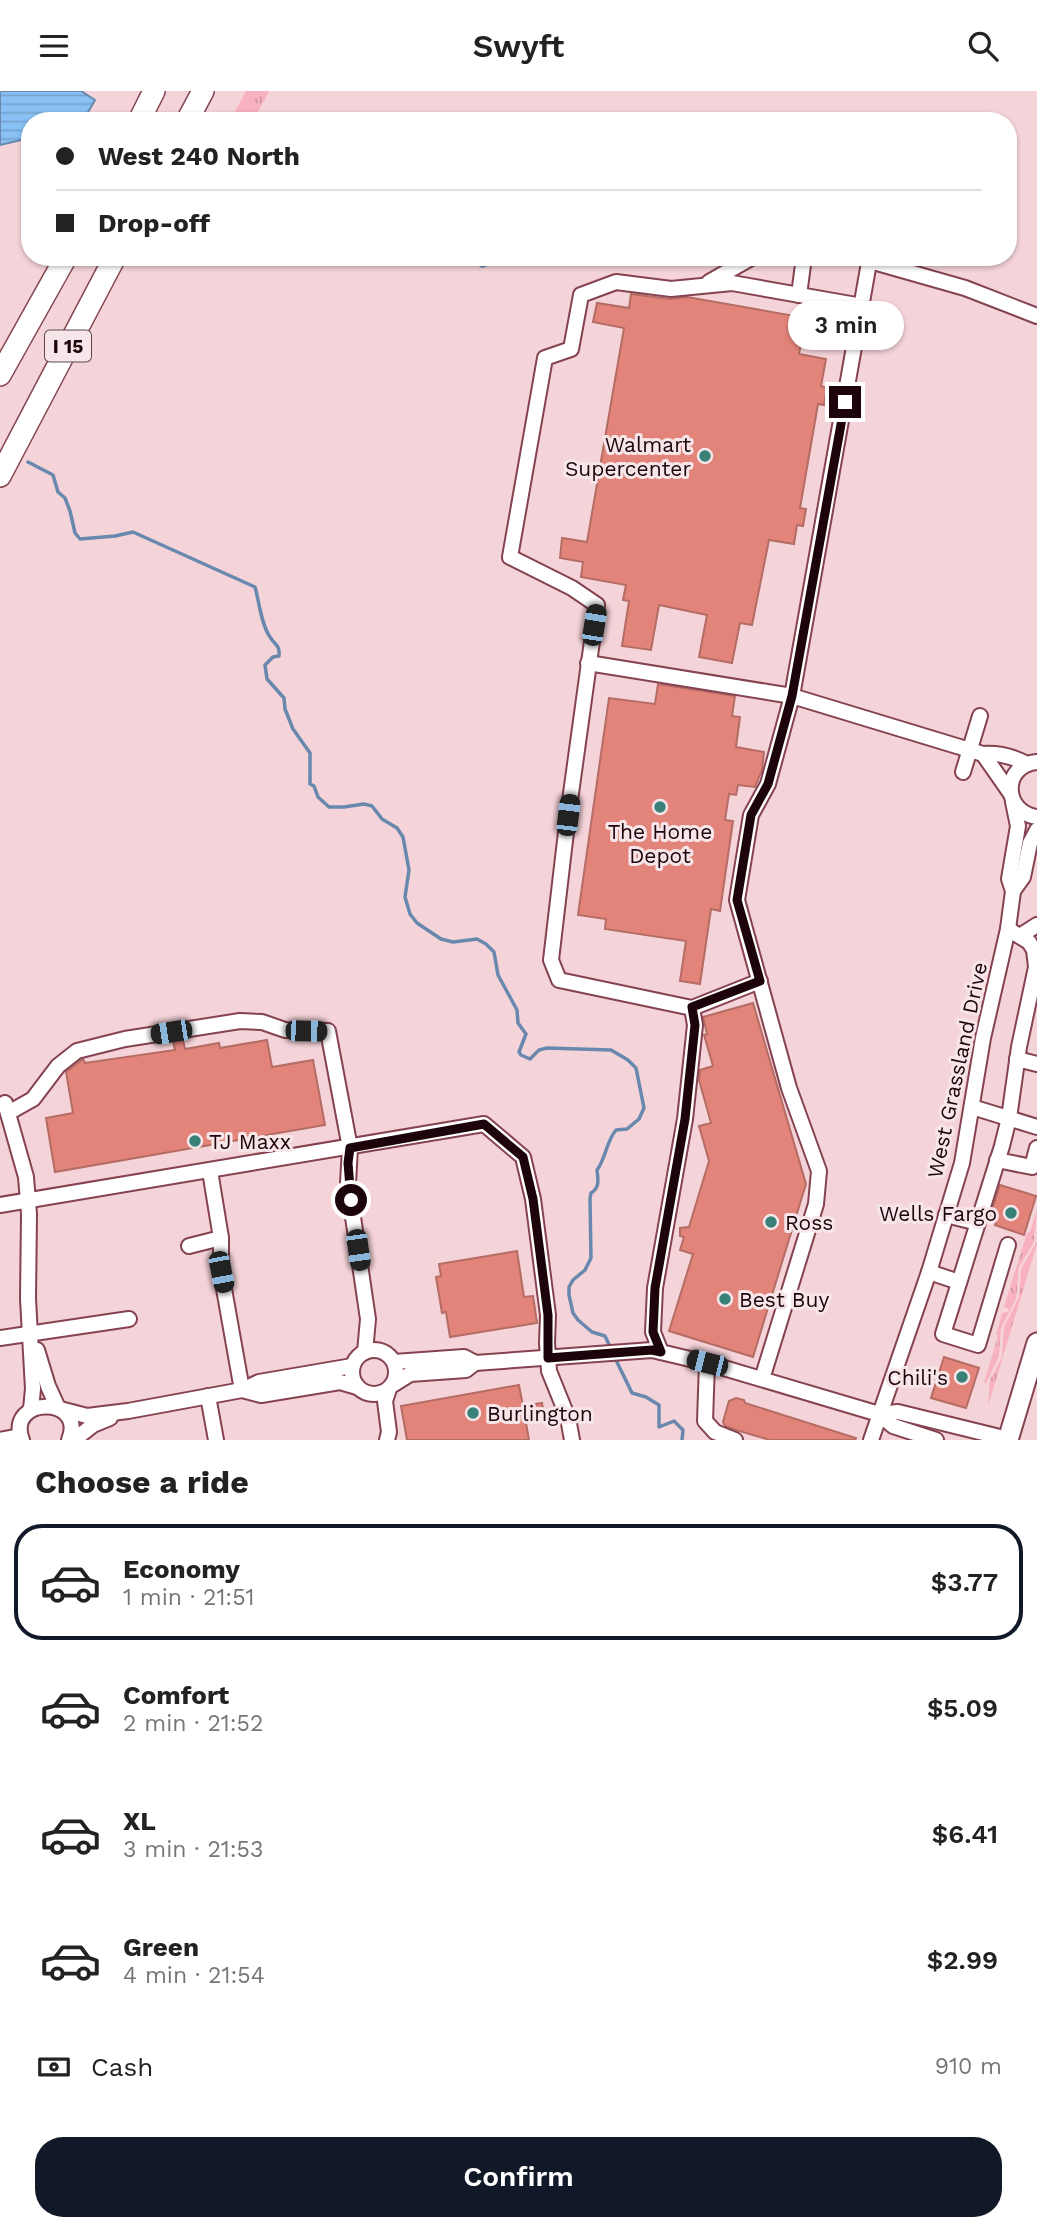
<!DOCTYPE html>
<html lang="en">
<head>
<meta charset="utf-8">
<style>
  body { margin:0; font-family:"Work Sans",sans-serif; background:#f6f6f6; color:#222; height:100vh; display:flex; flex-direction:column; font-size:26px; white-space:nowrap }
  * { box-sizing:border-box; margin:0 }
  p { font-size:23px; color:#767676 }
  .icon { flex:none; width:38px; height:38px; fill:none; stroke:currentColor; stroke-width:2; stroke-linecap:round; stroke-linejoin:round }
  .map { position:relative; height:1349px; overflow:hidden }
  .sheet { display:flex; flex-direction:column; background:#fff; flex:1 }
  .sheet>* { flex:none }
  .hud { position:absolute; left:21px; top:21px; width:996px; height:154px; border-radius:28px; box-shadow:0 2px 5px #0004; display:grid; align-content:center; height:154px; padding:0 35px; background:#fff }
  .end { position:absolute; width:32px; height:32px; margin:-16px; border:9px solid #1d040a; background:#fff; box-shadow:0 0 0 4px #fff }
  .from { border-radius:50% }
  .bubble { position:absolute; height:49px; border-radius:24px; background:#fff; box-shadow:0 2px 5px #0004; font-size:23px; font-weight:600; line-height:49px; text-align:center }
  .car { position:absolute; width:21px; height:42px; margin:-21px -10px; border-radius:9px; box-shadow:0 0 5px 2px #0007; background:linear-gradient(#222 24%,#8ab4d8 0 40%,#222 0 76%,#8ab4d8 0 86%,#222 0) }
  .hud b { display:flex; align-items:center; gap:24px; height:66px; font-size:26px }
  .hud b+b { border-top:2px solid #e0e0e0 }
  .hud i { width:18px; height:18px; background:#222 }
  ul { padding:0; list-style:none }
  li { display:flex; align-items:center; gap:21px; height:116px; margin:0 14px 10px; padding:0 21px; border:4px solid transparent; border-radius:28px }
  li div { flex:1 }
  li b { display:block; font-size:26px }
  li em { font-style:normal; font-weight:600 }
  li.active { border-color:#111827 }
  li>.icon { width:63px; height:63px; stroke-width:1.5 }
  h2 { padding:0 35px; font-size:32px; line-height:84px }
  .pay { display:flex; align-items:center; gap:18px; height:77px; padding:0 35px; font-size:26px }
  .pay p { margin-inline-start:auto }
  .primary-button { display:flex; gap:14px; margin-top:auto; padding:14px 35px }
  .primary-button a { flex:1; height:80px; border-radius:28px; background:#111827; color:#fff; font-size:28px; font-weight:600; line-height:80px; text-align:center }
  header { display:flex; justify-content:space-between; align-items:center; height:91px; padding:0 35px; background:#fff; font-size:32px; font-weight:600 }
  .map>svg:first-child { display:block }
  .grass { fill:url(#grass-tufts) }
  .water { fill:url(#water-rules); stroke:#6988ae; stroke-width:2 }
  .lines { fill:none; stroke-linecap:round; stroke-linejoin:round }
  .stream { stroke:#6988ae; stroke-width:3.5 }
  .building { fill:#e2847a; stroke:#b46c64; stroke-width:2 }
  .minor-casing { stroke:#854251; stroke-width:18 }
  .major-casing { stroke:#854251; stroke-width:23 }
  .highway-casing { stroke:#854251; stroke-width:24 }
  .minor { stroke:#fff; stroke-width:14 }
  .major { stroke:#fff; stroke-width:19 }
  .highway { stroke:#fff; stroke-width:21 }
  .route { stroke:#1d040a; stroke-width:9 }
  .poi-dot { fill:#3a817a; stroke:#f7e6e9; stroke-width:2.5 }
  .labels { text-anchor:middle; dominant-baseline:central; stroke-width:6; stroke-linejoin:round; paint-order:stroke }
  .shield { fill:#f7e6e9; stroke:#5e484d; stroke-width:2 }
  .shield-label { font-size:19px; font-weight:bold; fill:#1d040a }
  .poi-label { font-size:21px; fill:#1d040a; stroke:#f7e6e9; text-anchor:start }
  .street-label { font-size:21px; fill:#1d040a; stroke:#f7e6e9 }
</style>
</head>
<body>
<header><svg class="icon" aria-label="menu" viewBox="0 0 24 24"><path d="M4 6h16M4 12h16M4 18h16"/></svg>Swyft<svg class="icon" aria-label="search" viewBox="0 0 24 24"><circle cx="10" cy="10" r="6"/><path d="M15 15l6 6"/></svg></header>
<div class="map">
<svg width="1037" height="1349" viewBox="0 0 1037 1349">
  <defs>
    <pattern id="grass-tufts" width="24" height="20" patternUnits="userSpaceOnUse" patternTransform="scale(1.75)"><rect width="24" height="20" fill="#f8b1be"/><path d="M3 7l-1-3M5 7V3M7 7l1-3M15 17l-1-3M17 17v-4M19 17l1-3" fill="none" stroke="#d497a2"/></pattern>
    <pattern id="water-rules" width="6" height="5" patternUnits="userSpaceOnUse" patternTransform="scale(1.75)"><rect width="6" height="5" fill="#89c1f4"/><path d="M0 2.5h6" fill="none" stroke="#76a4d0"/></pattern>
  </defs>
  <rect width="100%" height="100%" fill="#f5d4d9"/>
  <g class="grass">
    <polygon points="246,0 269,0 253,30 230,30"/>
    <polygon points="1037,1119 1034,1151 1019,1176 1016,1208 1001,1237 999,1265 986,1292 984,1292 998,1245 996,1244 1002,1222 1008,1221 1009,1218 1004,1216 1027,1142 1030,1141"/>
    <polygon points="1037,1150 1037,1153 988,1315 990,1289 1002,1266 1004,1236 1019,1206 1021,1178"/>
  </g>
  <polygon class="water" points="0,0 81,0 95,9 83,30 30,30 30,47 0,54"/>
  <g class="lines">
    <g class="stream">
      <polyline points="469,166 482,175 511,166"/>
      <path d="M28,371L53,384L58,401L65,407L70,420L75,442L80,448L115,445L133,441L255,496C259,510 261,533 270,546C275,554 280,554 279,565L273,566L265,574L267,588L284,607L285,618L293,638L310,662V693L314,695L318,706L329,716H344L364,713L372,715L382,728L397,737L403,746L409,779L405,806L410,823L417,832L441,848L453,851L477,848L486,853L494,861L498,884L517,919L518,932L526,943L519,961L521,964L530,968L539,959L547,957L611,959L628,969L636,977L644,1017L639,1028L627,1038L616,1039C606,1051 606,1067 597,1079C598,1088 600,1097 591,1102L590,1108L591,1167L585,1179L573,1189L569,1196V1204L573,1222L578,1229L592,1241L605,1245L611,1258"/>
      <polyline points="614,1265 632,1302 646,1306 659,1314 659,1336 674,1330 683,1339 682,1349"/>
    </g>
  </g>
  <g class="building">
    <polygon points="631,203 670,208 687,206 806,227 799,263 826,268 821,295 827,297 824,314 818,313 800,417 806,418 803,435 797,434 794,453 769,449 752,534 740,532 732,572 699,566 707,524 659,514 651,559 622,555 629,510 623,509 626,494 581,486 583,471 560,467 562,447 587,451 624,237 593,231 597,212 629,217"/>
    <polygon points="658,593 735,605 732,625 740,626 736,656 764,661 762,679 755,696 738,694 736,704 729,703 725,729 733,730 720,820 711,818 700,893 680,890 686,850 605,838 606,828 578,824 609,607 655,613"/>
    <polygon points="753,912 806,1093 753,1266 669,1240 693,1163 680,1159 684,1146 680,1145 680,1137 689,1136 709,1070 699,1035 711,1032 699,989 700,979 713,975 704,944 707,943 703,926"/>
    <polygon points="183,949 185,958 219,952 220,957 267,949 272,976 313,969 325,1034 55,1081 46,1027 73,1022 66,981 83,968 85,972 175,959 173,950"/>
    <polygon points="1000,1094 1036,1105 1024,1144 995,1134 997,1127 990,1125"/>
    <polygon points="517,1160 524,1206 533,1205 537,1232 450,1246 446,1221 442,1222 436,1186 441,1185 439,1173"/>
    <polygon points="944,1266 979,1277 966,1317 931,1307"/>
    <polygon points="519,1294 523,1315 542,1312 545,1329 526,1332 529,1349 407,1349 401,1315"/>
    <polygon points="736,1307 744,1309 745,1312 856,1347 855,1349 770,1349 736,1339 725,1335 723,1331 729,1310"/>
  </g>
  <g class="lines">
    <defs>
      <g id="minor">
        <polyline points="870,170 965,197 1037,225"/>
        <polyline points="709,191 753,166"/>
        <polyline points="799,204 804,166"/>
        <path d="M588,572L792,605L983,663C998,662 1014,666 1027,673"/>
        <polyline points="983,663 1011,703"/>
        <path d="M1037,671C1002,674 1002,721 1037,726"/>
        <polyline points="963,681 980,625"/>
        <polyline points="1013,800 1023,786 1030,752 1037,739"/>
        <polyline points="1008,838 1029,851 1034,859 1036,876 1019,956 1009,1027 1002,1055 943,1243 978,1254 1008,1154"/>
        <polyline points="1020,845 1037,834"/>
        <polyline points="760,890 692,917 559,889 551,869 568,724 597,514 572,497 510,466 545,267 571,258 581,204 616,191 671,198 732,192 862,215"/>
        <polyline points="1017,968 1037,973"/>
        <polyline points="5,1012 26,1086 29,1123 28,1208 33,1298 31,1318"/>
        <polyline points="972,1016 1037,1036"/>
        <polyline points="8,1022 33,1008 58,975 77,960 125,948 240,930 262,931 285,939 328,940 350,1057 348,1092 368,1228 365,1261"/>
        <polyline points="997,1069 1032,1076 1037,1057"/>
        <polyline points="210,1080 221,1147 221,1181 242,1299"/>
        <polyline points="0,1114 484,1033 523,1066 533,1108 548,1224 547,1252 549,1280 568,1327 572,1349"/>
        <polyline points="946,1124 978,1132"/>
        <polyline points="189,1155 221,1147"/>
        <polyline points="929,1181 959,1191"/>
        <polyline points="0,1247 129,1228"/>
        <circle cx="374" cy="1281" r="22"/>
        <polyline points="37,1259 48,1295 58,1317"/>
        <polyline points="661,1261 653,1241 655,1197 685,1028 695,934 692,917"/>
        <polyline points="394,1271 464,1266 475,1272 652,1259 707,1272 879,1323 898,1321 1008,1348"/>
        <polyline points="707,1272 705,1330 715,1341 735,1349"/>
        <polyline points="762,1288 816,1113 819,1080 789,997 737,809 751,724 768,693 792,605 870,166"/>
        <polyline points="394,1293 410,1283 466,1279 475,1272"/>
        <polyline points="242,1299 261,1304 340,1291 357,1296"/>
        <polyline points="208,1305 216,1349"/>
        <polyline points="60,1318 87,1325 128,1320 242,1299 259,1291 352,1275"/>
        <polyline points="879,1323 893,1335 936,1349"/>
        <polyline points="0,1349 20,1345"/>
        <path d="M22,1349C5,1305 87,1304 69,1349"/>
        <polyline points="74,1349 93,1334 110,1327"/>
        <polyline points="387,1349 389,1341 385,1310 389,1298"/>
        <polyline points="871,1349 929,1181 962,1072 983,947 1008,838 1013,800 1009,788 1018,735 1013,711"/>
      </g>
      <polyline id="major" points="1008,1349 1037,1252"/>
      <g id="highway">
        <polyline points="139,30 154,0"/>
        <polyline points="187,30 203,0"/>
        <polyline points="0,284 66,166"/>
        <polyline points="0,385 115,166"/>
      </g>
    </defs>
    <use href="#minor" class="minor-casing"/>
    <use href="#major" class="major-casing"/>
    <use href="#highway" class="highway-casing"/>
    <use href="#minor" class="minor"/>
    <use href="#major" class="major"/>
    <use href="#highway" class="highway"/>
  </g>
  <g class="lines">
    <polyline class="route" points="351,1109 348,1072 350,1057 484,1033 523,1066 533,1108 548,1224 548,1267 652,1259 661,1261 653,1241 655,1197 685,1028 695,934 692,916 760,890 737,809 751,724 768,693 792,605 845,311"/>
  </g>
  <g class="poi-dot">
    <circle cx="705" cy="365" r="7"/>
    <circle cx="660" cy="716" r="7"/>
    <circle cx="195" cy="1050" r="7"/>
    <circle cx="1011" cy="1122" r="7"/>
    <circle cx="771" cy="1131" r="7"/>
    <circle cx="725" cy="1208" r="7"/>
    <circle cx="962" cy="1286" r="7"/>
    <circle cx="473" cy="1322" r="7"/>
  </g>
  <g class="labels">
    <rect class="shield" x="45" y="239.5" width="46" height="31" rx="5"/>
    <g class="shield-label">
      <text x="68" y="255">I 15</text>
    </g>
    <g class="poi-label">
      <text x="691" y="353" text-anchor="end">Walmart<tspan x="691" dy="24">Supercenter</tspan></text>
      <text x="660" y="740" text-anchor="middle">The Home<tspan x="660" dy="24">Depot</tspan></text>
      <text x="209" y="1050">TJ Maxx</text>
      <text x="997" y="1122" text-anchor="end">Wells Fargo</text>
      <text x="785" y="1131">Ross</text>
      <text x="739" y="1208">Best Buy</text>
      <text x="948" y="1286" text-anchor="end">Chili's</text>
      <text x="487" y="1322">Burlington</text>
    </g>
    <g class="street-label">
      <text transform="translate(957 979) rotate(-78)">West Grassland Drive</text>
    </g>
  </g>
</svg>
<i class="end from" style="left:351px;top:1109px"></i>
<i class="end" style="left:845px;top:311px"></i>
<div class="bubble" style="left:788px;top:210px;width:116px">3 min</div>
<i class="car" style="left:594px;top:534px;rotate:9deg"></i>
<i class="car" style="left:568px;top:724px;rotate:7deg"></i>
<i class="car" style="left:306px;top:940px;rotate:91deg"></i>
<i class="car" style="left:171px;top:941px;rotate:261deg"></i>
<i class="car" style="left:358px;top:1159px;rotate:172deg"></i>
<i class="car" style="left:221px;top:1181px;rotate:169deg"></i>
<i class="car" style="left:707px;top:1272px;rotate:284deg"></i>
<div class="hud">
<b><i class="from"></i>West 240 North</b>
<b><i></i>Drop-off</b>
</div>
</div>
<section class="sheet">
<h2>Choose a ride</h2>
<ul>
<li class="active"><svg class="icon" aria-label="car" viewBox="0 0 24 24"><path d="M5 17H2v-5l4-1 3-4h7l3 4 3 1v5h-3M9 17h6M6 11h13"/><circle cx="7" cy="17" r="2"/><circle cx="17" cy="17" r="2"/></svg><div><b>Economy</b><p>1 min · 21:51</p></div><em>$3.77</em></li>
<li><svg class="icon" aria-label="car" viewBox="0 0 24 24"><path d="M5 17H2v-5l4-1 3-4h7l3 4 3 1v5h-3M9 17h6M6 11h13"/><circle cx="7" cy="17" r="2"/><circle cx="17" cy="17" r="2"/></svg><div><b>Comfort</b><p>2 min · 21:52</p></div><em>$5.09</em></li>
<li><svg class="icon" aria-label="car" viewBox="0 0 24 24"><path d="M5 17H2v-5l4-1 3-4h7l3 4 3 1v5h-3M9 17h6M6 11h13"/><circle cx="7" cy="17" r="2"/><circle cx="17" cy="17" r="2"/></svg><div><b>XL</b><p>3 min · 21:53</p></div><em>$6.41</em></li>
<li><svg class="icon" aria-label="car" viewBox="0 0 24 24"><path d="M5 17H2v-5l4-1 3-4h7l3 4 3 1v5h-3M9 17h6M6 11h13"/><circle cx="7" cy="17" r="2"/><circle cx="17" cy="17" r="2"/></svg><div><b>Green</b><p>4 min · 21:54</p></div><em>$2.99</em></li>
</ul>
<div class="pay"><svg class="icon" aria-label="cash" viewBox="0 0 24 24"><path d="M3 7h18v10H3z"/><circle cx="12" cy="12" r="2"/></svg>Cash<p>910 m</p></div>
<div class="primary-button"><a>Confirm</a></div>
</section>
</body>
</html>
